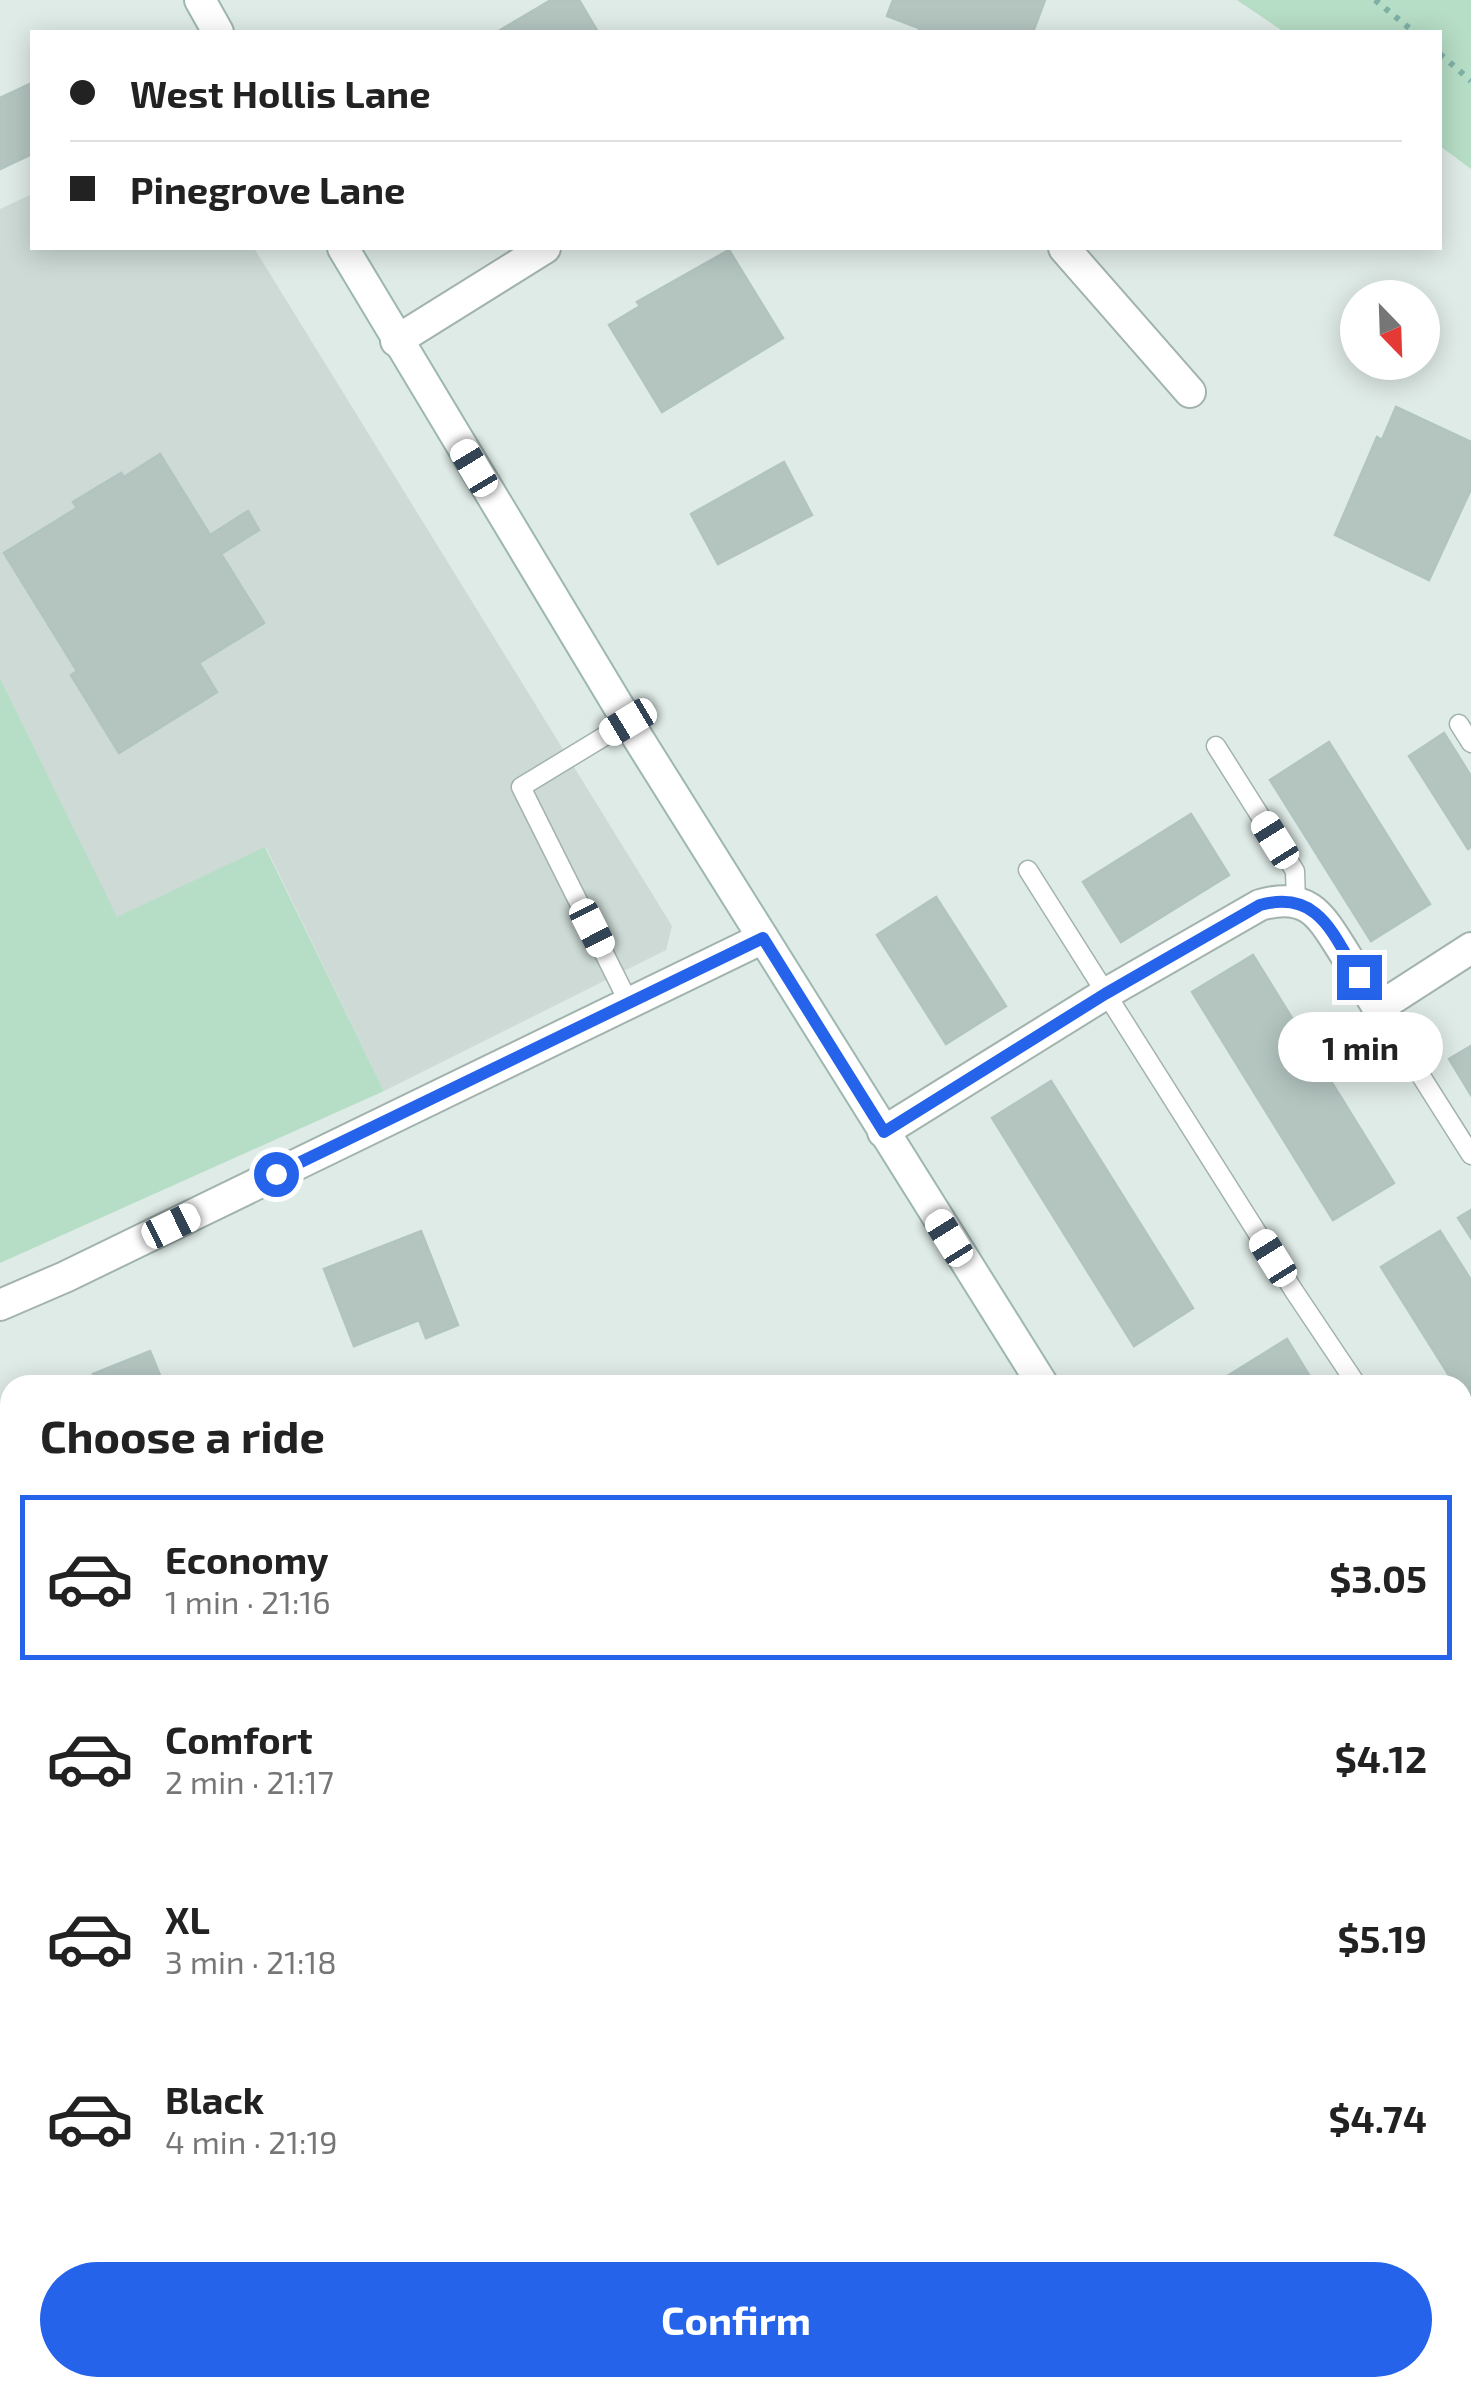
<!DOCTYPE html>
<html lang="en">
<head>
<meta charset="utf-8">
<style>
  body { margin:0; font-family:"Exo 2",sans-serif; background:#f2f2f2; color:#222; height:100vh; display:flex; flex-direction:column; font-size:38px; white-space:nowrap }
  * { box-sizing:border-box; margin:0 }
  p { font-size:32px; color:#767676 }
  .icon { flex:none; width:55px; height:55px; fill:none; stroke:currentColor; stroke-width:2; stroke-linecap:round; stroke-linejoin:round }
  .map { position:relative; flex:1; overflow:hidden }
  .side { position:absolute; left:0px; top:1375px; width:1472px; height:1022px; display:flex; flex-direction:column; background:#fff; border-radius:30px 30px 0 0; box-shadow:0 5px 25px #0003 }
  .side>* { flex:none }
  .guide { position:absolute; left:30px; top:30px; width:1412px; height:220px; border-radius:0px; box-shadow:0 5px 25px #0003; display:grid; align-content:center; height:220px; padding:0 40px; background:#fff }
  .needle { width:65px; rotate:157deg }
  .tools { position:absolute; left:1340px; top:280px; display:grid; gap:20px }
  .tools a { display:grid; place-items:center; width:100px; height:100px; border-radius:50%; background:#fff; box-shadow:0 5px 25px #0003; font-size:50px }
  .end { position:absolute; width:45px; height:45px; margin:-22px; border:12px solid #2563eb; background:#fff; box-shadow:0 0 0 5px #fff }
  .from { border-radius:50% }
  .bubble { position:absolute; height:70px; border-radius:35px; background:#fff; box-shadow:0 5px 25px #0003; font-size:32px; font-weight:700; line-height:70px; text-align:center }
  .car { position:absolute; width:30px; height:60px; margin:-30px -15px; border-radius:12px; box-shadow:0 0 8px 2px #0007; background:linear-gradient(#fff 24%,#345 0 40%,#fff 0 76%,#345 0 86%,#fff 0) }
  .guide b { display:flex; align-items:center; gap:35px; height:95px; font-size:38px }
  .guide b+b { border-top:2px solid #e0e0e0 }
  .guide i { width:25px; height:25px; background:#222 }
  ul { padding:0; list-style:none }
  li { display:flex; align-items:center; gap:30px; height:165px; margin:0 20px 15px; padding:0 20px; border:5px solid transparent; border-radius:0px }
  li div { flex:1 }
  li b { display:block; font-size:38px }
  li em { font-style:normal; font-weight:700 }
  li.on { border-color:#2563eb }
  li>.icon { width:90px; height:90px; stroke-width:1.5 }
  h2 { padding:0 40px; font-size:45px; line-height:120px }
  .cta { display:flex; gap:20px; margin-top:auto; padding:20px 40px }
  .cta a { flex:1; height:115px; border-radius:60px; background:#2563eb; color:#fff; font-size:40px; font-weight:700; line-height:115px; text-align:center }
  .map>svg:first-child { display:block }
  .built { fill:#cddad6 }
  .green { fill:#b6ddc6 }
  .building { fill:#b4c5c0; stroke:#b1c4bf; stroke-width:2.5 }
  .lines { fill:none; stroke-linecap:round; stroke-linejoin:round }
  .lane-casing { stroke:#a2b3af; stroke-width:21 }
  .street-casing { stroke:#a2b3af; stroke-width:34 }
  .secondary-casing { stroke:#9db7b1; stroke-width:34 }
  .path { stroke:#7eb0a6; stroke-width:6; stroke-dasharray:5 8; stroke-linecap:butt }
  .lane { stroke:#fff; stroke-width:18 }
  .street { stroke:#fff; stroke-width:30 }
  .secondary { stroke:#fff; stroke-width:30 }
  .route { stroke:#2563eb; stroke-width:12 }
</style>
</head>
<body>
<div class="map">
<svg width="1471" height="2396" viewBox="0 0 1471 2396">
  <rect width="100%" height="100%" fill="#dfebe7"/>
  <polygon class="built" points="32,194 32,248 254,248 672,926 666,950 384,1091 266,847 117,918 0,678 0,209"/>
  <g class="green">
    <polygon points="1237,0 1471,0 1471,169 1440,146 1440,32 1284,32"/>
    <polygon points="0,678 117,917 265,847 384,1091 0,1263"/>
  </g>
  <g class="building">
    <polygon points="551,0 579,0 598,32 497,32"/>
    <polygon points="893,0 1045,0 1033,32 919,32 919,28 887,16"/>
    <polygon points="32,83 32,154 0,169 0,98"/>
    <polygon points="729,250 783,338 662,412 609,325 640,306 637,302"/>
    <polygon points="1396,407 1471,442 1471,489 1429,580 1335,535 1377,437 1382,440"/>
    <polygon points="160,454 210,535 248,511 259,530 221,554 264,623 199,663 217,692 119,753 71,675 77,671 4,553 77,508 73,502 121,473 124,477"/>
    <polygon points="784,462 812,515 718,564 691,514"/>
    <polygon points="1444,733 1471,776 1471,847 1468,849 1409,756"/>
    <polygon points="1329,742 1430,904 1371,941 1270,780"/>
    <polygon points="1191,814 1229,875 1121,942 1083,882"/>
    <polygon points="936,897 1006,1006 946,1044 877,935"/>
    <polygon points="1253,955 1394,1183 1333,1220 1192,992"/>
    <polygon points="1471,1046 1471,1095 1449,1059"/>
    <polygon points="1051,1081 1193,1308 1134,1346 992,1118"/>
    <polygon points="1471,1210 1471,1238 1458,1218"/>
    <polygon points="421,1231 458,1325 426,1338 419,1320 354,1346 324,1269"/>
    <polygon points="1440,1231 1471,1280 1471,1411 1462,1397 1462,1385 1455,1385 1381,1267"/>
    <polygon points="1287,1339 1315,1385 1213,1385"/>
    <polygon points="150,1351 164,1385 98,1385 93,1374"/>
    <polygon points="10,1419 10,1501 0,1505 0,1424"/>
    <polygon points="1462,1744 1471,1758 1471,1892 1462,1878"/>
    <polygon points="10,1775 10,1839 0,1843 0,1779"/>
    <polygon points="1471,2297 1471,2346 1462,2337 1462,2304"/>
    <polygon points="1469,2361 1471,2380 1464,2387 1462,2366"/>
    <polygon points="12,2388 54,2388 57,2396 0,2396 0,2393"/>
    <polygon points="301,2388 353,2388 355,2393 348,2396 305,2396"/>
    <polygon points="1072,2388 1131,2388 1111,2396 1080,2396"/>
    <polygon points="1208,2388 1269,2388 1273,2396 1211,2396"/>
  </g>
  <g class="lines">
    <defs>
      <g id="lane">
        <polyline points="628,722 521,787 629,1003"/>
        <polyline points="1459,724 1471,743"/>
        <polyline points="1216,746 1295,871 1296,902"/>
        <polyline points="1028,870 1294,1291 1357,1385"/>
        <polyline points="1378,1008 1471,1155"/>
      </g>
      <g id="street">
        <polyline points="1064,248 1190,392"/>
        <polyline points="396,341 545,248"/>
        <path d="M883,1132L1105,994L1260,905C1309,891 1321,916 1345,954C1356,972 1367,990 1378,1008L1471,948"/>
        <polyline points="0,1305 65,1277 763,938"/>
        <polyline points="1462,1573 1471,1568"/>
        <polyline points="0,1970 10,1965"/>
        <polyline points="1462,2071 1471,2067"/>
        <polyline points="567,2396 586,2388"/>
        <polyline points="703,2396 722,2388"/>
      </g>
      <g id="secondary">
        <polyline points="200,0 218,32"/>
        <polyline points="343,248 628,722 1043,1385"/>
        <polyline points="1462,2036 1471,2049"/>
      </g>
    </defs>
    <use href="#lane" class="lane-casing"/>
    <use href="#street" class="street-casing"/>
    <use href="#secondary" class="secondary-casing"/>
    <g class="path">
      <polyline points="1375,0 1414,32"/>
      <polyline points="1440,54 1471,81"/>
    </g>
    <use href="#lane" class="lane"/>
    <use href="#street" class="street"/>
    <use href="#secondary" class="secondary"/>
  </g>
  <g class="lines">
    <path class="route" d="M276,1174L763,938L884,1132L1105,994L1260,905C1319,889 1333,935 1359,977"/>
  </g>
</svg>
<div class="tools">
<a><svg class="needle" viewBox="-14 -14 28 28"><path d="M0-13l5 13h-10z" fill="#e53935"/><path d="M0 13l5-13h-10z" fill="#767676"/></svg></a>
</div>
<i class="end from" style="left:276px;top:1174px"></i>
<i class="end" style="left:1359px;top:977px"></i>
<div class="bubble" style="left:1278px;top:1012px;width:165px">1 min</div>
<i class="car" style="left:474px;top:468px;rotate:329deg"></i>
<i class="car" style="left:628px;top:722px;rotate:239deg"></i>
<i class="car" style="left:1275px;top:840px;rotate:328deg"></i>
<i class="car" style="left:592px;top:928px;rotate:153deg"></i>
<i class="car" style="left:171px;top:1226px;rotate:64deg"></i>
<i class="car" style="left:949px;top:1238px;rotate:328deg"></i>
<i class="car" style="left:1273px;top:1258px;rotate:328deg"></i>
<div class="guide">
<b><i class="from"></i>West Hollis Lane</b>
<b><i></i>Pinegrove Lane</b>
</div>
<section class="side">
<h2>Choose a ride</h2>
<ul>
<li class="on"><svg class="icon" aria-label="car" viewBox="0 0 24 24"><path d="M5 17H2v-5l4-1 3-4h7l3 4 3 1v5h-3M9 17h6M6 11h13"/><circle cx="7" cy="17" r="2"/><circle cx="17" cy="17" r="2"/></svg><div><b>Economy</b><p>1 min · 21:16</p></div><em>$3.05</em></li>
<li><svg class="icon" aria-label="car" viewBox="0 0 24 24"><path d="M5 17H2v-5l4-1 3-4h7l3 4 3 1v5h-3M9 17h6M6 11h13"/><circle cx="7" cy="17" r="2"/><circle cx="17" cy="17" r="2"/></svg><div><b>Comfort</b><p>2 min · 21:17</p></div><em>$4.12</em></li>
<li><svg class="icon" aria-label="car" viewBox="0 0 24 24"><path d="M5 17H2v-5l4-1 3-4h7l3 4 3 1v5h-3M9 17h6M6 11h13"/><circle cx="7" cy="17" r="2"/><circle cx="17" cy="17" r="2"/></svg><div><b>XL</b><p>3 min · 21:18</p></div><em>$5.19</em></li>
<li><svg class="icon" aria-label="car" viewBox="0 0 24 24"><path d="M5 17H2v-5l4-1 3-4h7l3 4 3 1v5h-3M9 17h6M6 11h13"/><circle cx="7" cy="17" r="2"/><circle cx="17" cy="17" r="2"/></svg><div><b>Black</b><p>4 min · 21:19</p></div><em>$4.74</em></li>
</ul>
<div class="cta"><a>Confirm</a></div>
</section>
</div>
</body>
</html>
